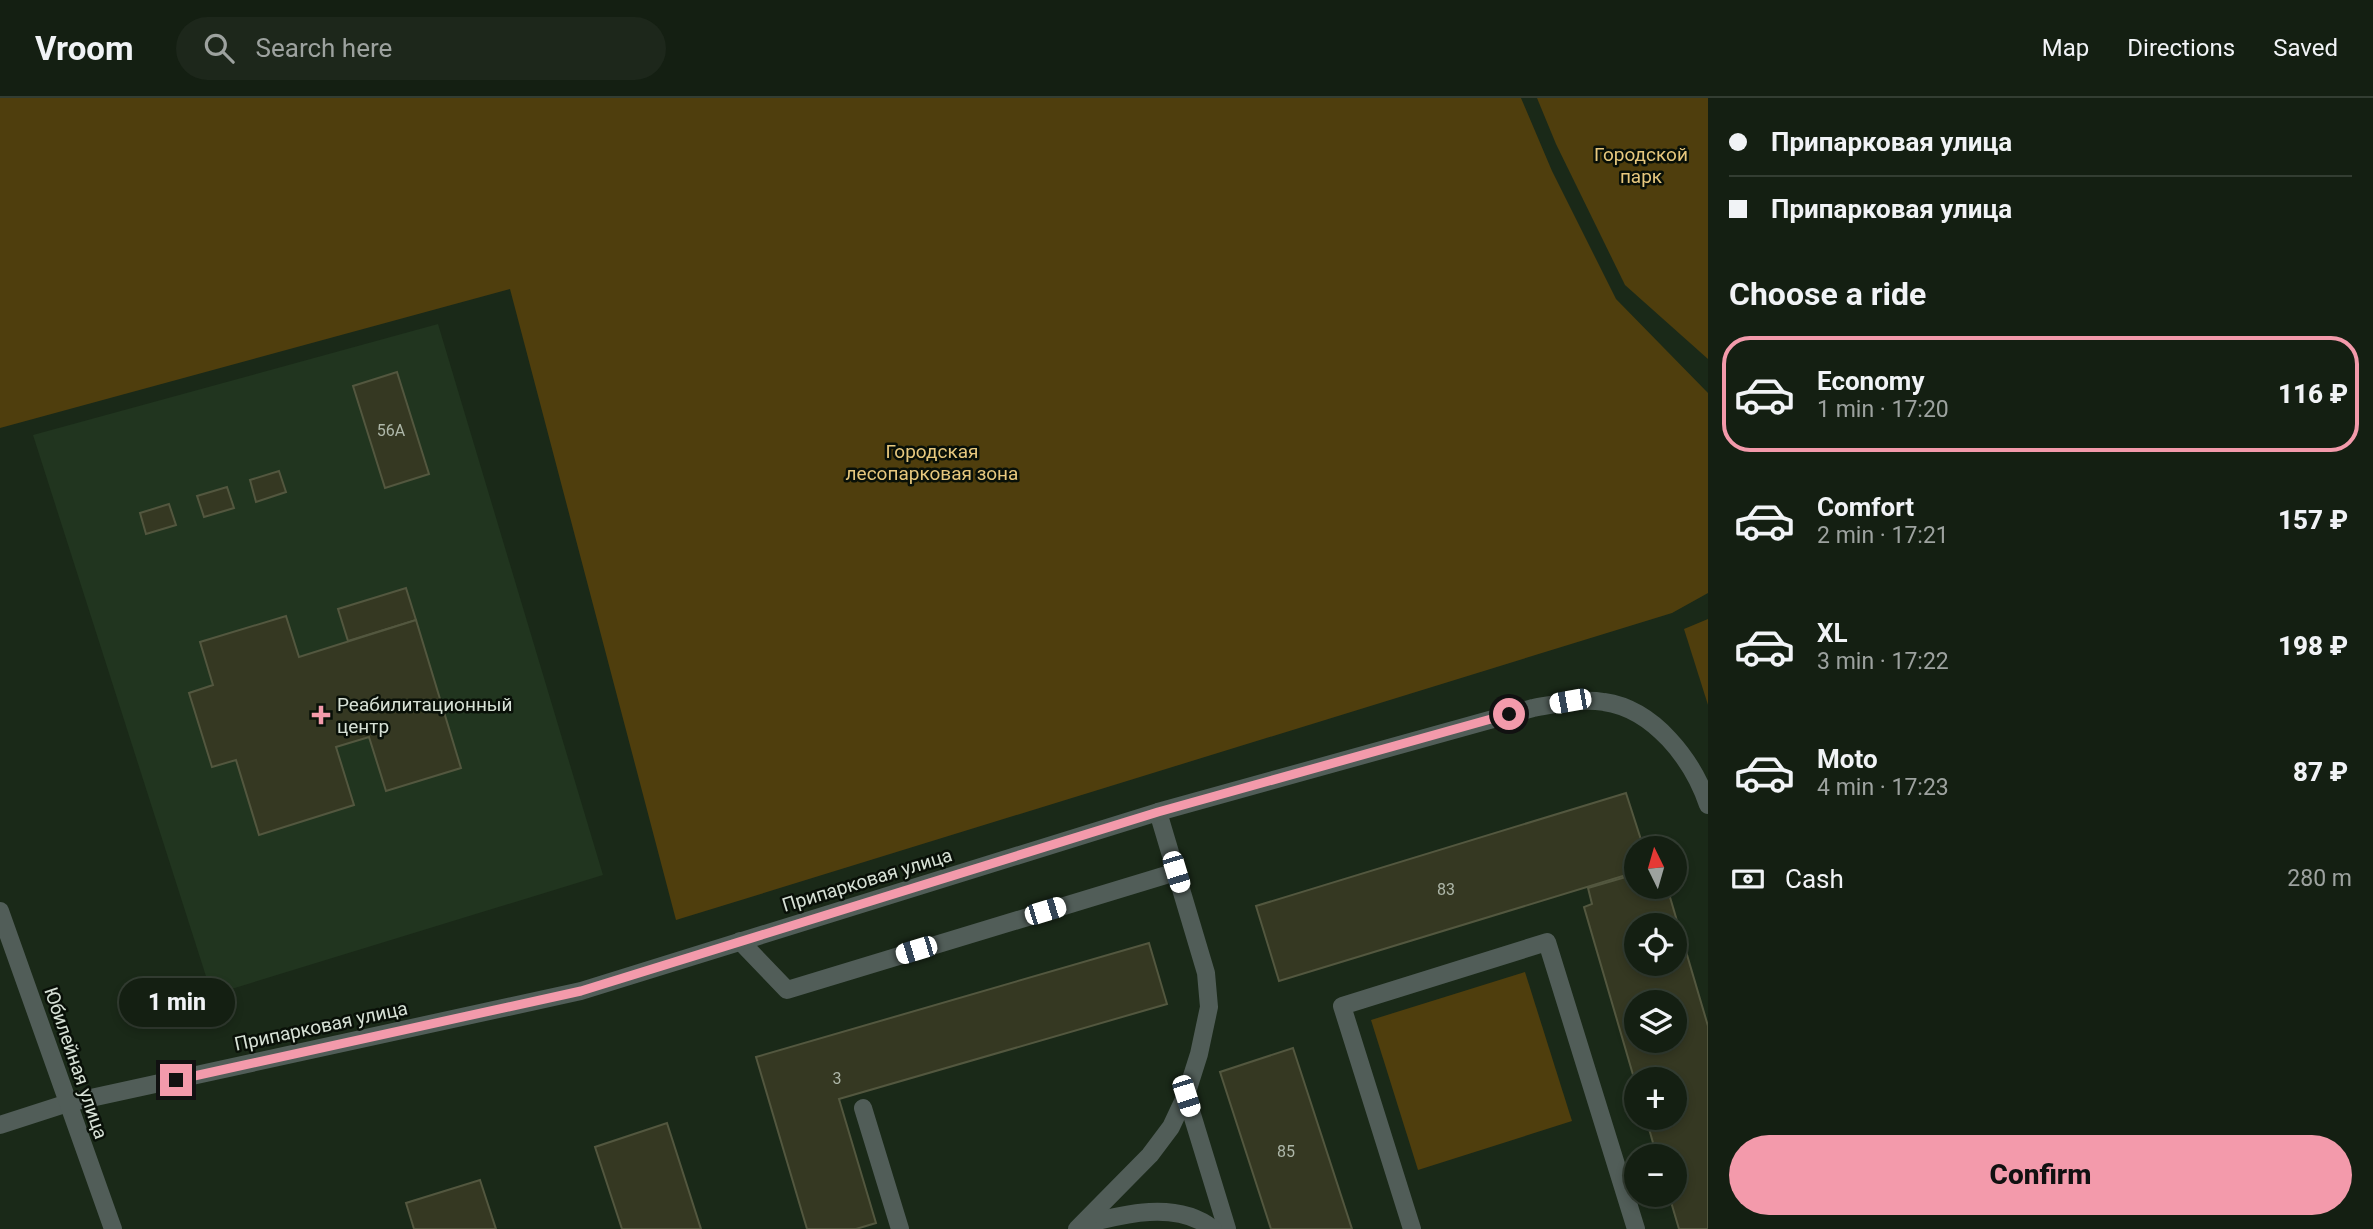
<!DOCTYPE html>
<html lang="en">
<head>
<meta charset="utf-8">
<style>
  body { margin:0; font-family:Roboto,sans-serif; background:#1d271b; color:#f1f3f6; height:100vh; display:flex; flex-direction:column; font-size:26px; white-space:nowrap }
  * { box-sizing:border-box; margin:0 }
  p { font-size:23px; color:#9da29f }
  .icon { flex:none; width:38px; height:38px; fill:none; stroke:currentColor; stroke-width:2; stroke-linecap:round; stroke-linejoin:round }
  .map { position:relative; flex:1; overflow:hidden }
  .details { display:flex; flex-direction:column; background:#141f12; width:665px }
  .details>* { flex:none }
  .hud { display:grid; align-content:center; height:154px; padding:0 21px; background:#141f12 }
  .needle { width:46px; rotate:355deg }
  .buttons { position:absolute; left:1624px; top:738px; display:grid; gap:14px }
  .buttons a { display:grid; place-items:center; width:63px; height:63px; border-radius:50%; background:#141f12; box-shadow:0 4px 10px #0003,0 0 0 2px #333d32; font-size:35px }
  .end { position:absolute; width:32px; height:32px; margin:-16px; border:9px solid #f39aab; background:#111; box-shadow:0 0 0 4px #111 }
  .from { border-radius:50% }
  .bubble { position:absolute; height:49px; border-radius:24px; background:#141f12; box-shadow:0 4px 10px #0003,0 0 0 2px #333d32; font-size:23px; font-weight:800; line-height:49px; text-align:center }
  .car { position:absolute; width:21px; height:42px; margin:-21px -10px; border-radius:9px; box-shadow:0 0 5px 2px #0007; background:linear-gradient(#fff 24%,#345 0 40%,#fff 0 76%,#345 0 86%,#fff 0) }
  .hud b { display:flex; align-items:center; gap:24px; height:66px; font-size:26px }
  .hud b+b { border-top:2px solid #333d32 }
  .hud i { width:18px; height:18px; background:#f1f3f6 }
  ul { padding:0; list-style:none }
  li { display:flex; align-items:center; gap:21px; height:116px; margin:0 14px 10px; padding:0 7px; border:4px solid transparent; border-radius:28px }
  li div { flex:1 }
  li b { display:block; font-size:26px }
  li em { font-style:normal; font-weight:800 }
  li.selected { border-color:#f39aab }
  li>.icon { width:63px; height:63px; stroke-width:1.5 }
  h2 { padding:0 21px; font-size:32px; line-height:84px }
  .pay { display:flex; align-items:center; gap:18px; height:77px; padding:0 21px; font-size:26px }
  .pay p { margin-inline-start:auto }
  .action { display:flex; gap:14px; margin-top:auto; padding:14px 21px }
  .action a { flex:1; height:80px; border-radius:42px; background:#f39aab; color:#111; font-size:28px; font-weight:800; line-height:80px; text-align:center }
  header { display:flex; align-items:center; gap:42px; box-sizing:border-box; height:98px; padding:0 35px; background:#141f12; border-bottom:2px solid #333d32 }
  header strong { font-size:33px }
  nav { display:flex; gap:38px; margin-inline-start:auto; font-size:24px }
  .search { width:490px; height:63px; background:#1d271b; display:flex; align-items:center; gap:18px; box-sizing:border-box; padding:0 24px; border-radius:38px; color:#9da29f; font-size:26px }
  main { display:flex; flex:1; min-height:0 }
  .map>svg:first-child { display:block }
  .built { fill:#21351f }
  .green { fill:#4f3e0d }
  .building { fill:#353822; stroke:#53573f; stroke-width:2; fill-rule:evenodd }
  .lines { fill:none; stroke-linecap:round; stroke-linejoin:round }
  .service { stroke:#515d58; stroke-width:18 }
  .minor { stroke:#515d58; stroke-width:18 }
  .tertiary { stroke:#515d58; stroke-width:18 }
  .route { stroke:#f39aab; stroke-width:9 }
  .poi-dot { fill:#f39aab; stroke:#091008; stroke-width:2.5 }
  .labels { text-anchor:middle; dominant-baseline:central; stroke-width:5; stroke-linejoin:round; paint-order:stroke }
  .number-label { font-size:16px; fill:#aeb7a9 }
  .park-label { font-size:19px; fill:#e7c87e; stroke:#091008 }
  .poi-label { font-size:19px; fill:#d7e1d6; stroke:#091008; text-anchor:start }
  .street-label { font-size:19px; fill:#d7e1d6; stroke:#091008 }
</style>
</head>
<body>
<header>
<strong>Vroom</strong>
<div class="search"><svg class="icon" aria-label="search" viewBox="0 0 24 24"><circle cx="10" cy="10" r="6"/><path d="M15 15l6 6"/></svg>Search here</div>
<nav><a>Map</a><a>Directions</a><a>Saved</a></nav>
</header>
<main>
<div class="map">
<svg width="1708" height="1131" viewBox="0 0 1708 1131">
  <rect width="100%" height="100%" fill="#1a2918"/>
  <polygon class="built" points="438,226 603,777 212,897 33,337"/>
  <g class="green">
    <polygon points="0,0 1521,0 1552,73 1616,201 1708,295 1708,495 1672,515 676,822 510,191 0,330"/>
    <polygon points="1537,0 1708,0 1708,261 1625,187 1556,46"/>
    <polygon points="1708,521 1708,607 1684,531"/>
    <polygon points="1525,874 1572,1023 1418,1072 1371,922"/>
  </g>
  <g class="building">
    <polygon points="397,274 429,376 385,390 353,288"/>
    <polygon points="279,373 286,394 256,404 250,382"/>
    <polygon points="227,389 234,410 204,419 197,398"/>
    <polygon points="169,406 176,427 146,436 140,415"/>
    <polygon points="406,490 416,522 348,543 338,511"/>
    <polygon points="286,518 299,559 416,522 461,670 386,693 369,639 336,649 354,707 259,737 236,662 212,669 189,595 213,587 200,544"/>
    <polygon points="1626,695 1644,751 1636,751 1636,774 1279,883 1256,808"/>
    <path d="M1636,776V789H1667L1708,928V1131H1679L1669,1097H1675V1059H1657L1646,1020H1675V982H1636V987L1584,809L1592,806L1588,790ZM1636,828H1675V866H1636ZM1636,905H1675V943H1636Z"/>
    <polygon points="1149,845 1167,906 839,1001 876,1125 856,1131 807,1131 756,959"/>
    <polygon points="1293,950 1352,1131 1271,1131 1220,974"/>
    <polygon points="667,1025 701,1131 622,1131 595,1049"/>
    <polygon points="480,1082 496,1131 414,1131 406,1105"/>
  </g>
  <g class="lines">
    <g class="service">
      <polyline points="740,843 787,892 1176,774"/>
      <polyline points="1186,997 1227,1131"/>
      <polyline points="863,1010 900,1131"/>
      <path d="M1082,1127C1123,1116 1177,1102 1213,1131"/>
      <polyline points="1077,1131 1150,1057 1171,1029 1186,997 1199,956 1209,909 1206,875 1158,714"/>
      <polyline points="1412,1131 1342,908 1547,844 1636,1131"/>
    </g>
    <path class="minor" d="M0,1027L68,1005L581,893L1158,714L1533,610C1556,606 1581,600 1604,604C1654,611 1693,662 1708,707"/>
    <polyline class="tertiary" points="0,813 113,1131"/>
  </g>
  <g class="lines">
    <polyline class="route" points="176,982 581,893 1158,714 1509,616"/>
  </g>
  <path class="poi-dot" d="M317.5 606.5h7v7h7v7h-7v7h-7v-7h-7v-7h7z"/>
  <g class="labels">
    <g class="number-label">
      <text x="391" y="332">56А</text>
      <text x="1446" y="791">83</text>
      <text x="837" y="980">3</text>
      <text x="1286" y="1053">85</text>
    </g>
    <g class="park-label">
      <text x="1641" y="56">Городской<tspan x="1641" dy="22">парк</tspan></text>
      <text x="932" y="353">Городская<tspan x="932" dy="22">лесопарковая зона</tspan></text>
    </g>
    <g class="poi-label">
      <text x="337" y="606">Реабилитационный<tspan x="337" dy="22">центр</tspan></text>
    </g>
    <g class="street-label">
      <text transform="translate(867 782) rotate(-17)">Припарковая улица</text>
      <text transform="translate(321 928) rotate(-12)">Припарковая улица</text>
      <text transform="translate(76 965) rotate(71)">Юбилейная улица</text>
    </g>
  </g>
</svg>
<div class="buttons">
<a><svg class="needle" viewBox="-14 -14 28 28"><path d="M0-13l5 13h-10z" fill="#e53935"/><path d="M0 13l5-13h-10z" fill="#9da29f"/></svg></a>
<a><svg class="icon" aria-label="locate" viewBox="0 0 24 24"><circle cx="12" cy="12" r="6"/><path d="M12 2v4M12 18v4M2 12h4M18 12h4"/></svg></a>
<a><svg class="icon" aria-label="layers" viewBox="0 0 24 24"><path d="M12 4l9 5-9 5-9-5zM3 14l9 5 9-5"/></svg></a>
<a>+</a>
<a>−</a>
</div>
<i class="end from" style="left:1509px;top:616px"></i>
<i class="end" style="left:176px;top:982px"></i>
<div class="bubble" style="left:119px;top:880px;width:116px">1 min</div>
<i class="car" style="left:1570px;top:603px;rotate:260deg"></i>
<i class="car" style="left:1176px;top:774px;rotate:163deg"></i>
<i class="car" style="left:1045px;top:813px;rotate:73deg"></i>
<i class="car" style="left:916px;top:852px;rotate:253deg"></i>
<i class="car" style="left:1186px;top:998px;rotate:162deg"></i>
</div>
<section class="details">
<div class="hud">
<b><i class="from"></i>Припарковая улица</b>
<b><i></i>Припарковая улица</b>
</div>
<h2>Choose a ride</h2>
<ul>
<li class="selected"><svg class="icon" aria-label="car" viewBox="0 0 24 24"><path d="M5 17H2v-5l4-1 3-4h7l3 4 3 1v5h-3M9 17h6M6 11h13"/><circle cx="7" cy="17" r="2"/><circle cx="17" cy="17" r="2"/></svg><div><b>Economy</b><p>1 min · 17:20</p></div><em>116 ₽</em></li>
<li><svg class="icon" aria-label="car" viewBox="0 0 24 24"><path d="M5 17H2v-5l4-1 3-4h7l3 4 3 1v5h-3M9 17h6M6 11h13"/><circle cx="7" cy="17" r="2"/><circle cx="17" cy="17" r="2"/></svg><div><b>Comfort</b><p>2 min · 17:21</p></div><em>157 ₽</em></li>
<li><svg class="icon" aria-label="car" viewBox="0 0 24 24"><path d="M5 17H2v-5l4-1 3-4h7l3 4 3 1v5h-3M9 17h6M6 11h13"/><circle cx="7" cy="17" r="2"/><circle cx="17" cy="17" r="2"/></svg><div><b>XL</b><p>3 min · 17:22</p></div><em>198 ₽</em></li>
<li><svg class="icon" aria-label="car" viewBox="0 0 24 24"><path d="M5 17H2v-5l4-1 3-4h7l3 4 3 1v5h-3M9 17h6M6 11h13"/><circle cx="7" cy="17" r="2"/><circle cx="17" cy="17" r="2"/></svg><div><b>Moto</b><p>4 min · 17:23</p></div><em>87 ₽</em></li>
</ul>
<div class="pay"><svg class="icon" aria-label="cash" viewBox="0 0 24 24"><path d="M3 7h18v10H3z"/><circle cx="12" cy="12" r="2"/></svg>Cash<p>280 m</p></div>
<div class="action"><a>Confirm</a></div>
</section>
</main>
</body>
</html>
